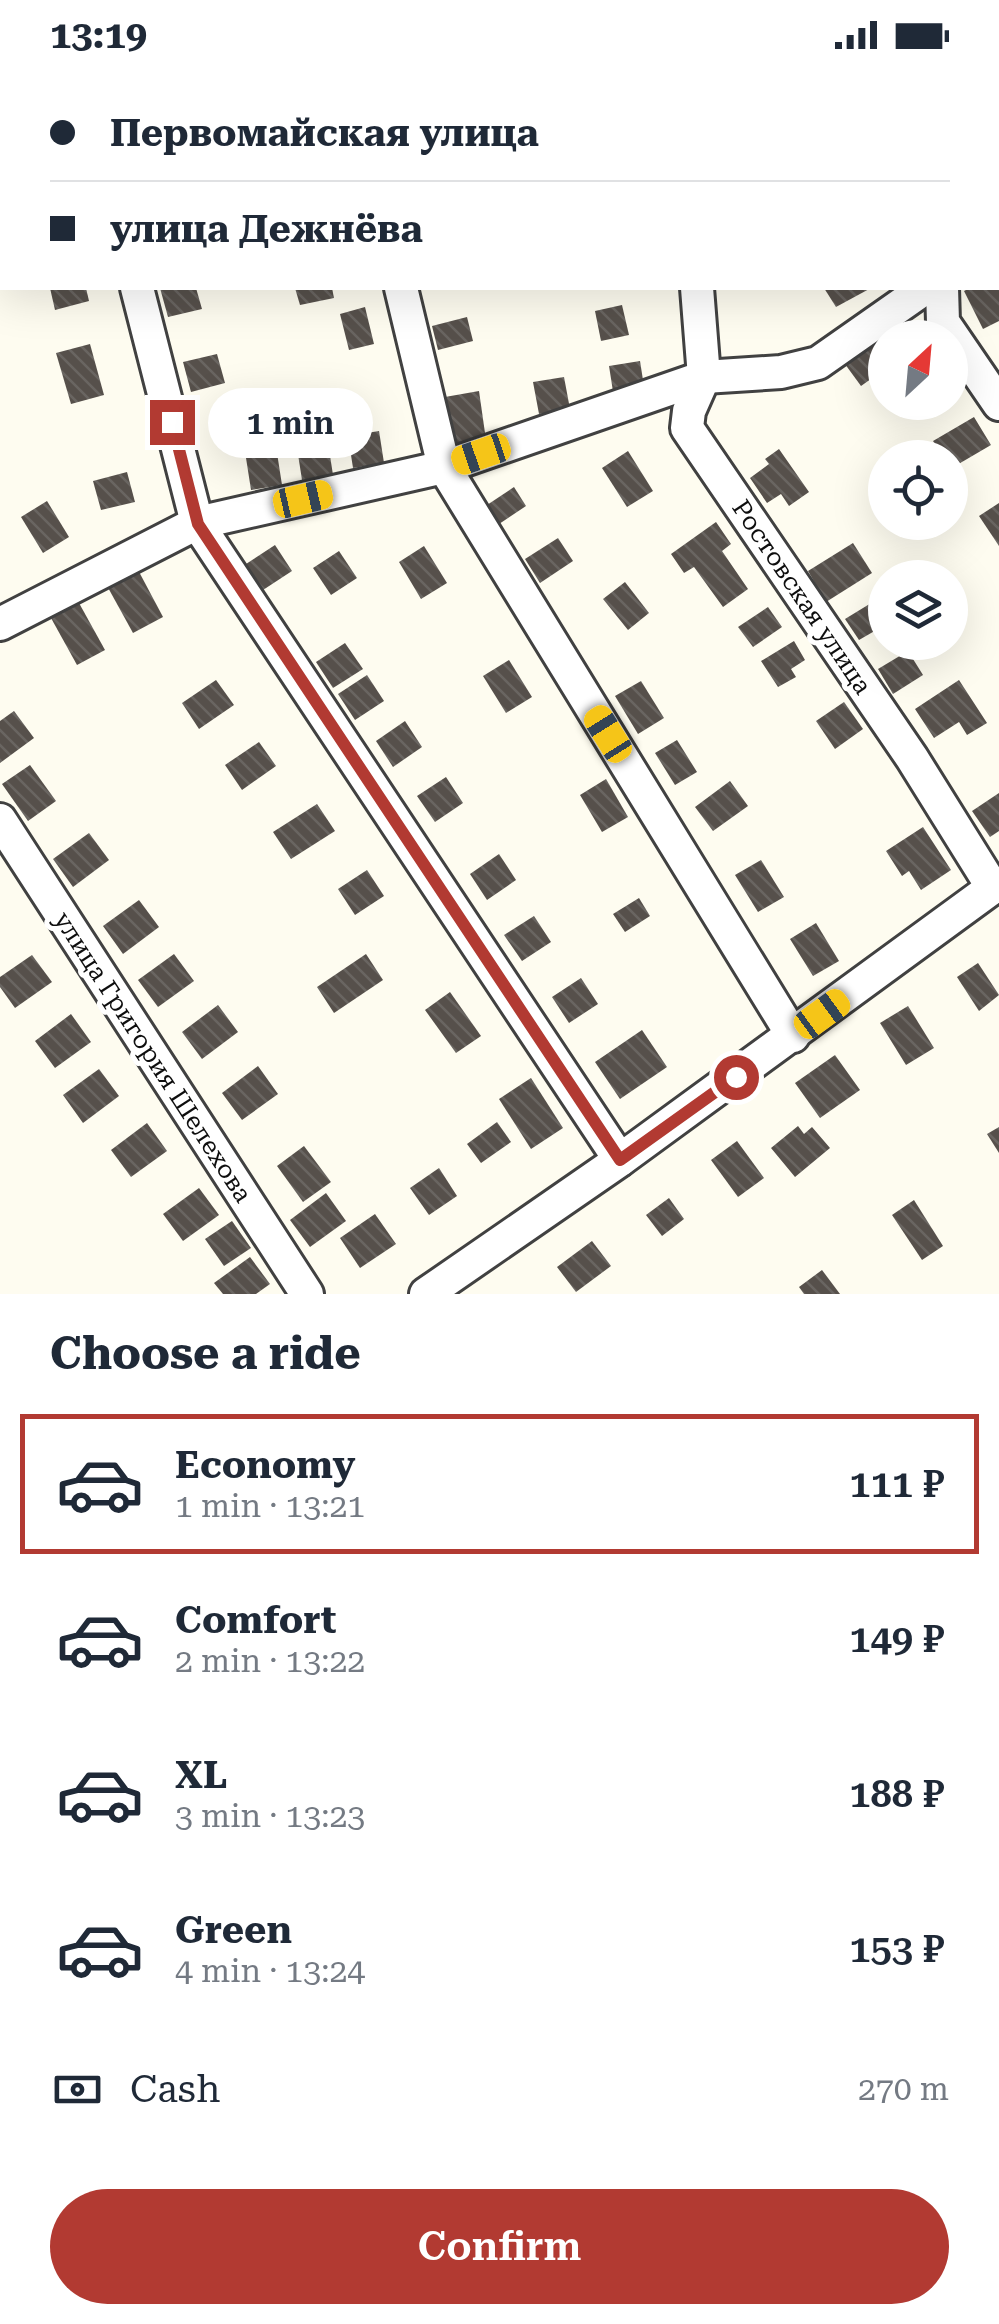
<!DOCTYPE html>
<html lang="en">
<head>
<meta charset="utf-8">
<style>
  body { margin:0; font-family:"Roboto Serif",serif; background:#f2f2f3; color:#1f2937; height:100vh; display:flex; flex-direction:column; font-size:38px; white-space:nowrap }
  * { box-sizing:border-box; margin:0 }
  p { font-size:32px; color:#747a83 }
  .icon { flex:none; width:55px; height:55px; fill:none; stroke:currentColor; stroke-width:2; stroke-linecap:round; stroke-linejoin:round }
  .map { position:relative; height:1224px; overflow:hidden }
  .panel { display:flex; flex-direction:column; background:#fff; flex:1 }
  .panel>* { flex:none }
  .top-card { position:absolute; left:0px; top:0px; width:1000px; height:220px; box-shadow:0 10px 40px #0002; display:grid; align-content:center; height:220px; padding:0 50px; background:#fff }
  .needle { width:65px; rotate:26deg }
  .buttons { position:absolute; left:868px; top:250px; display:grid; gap:20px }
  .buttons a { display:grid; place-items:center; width:100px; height:100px; border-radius:50%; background:#fff; box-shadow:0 10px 40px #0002; font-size:50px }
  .end { position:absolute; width:45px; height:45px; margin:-22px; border:12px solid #b23a32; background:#fff; box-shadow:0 0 0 5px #fff }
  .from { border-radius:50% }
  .bubble { position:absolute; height:70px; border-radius:35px; background:#fff; box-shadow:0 10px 40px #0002; font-size:32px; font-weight:600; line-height:70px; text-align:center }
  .car { position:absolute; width:30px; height:60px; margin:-30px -15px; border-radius:12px; box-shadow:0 0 8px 2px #0007; background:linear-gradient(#f5c518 24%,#345 0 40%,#f5c518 0 76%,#345 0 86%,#f5c518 0) }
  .top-card b { display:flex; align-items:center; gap:35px; height:95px; font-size:38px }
  .top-card b+b { border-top:2px solid #e0e1e3 }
  .top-card i { width:25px; height:25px; background:#1f2937 }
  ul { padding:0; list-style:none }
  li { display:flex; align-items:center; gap:30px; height:140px; margin:0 20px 15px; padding:0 30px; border:5px solid transparent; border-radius:0px }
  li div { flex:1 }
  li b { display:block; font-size:38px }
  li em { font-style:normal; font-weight:600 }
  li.current { border-color:#b23a32 }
  li>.icon { width:90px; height:90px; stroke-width:1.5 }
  h2 { padding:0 50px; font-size:45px; line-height:120px }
  .pay { display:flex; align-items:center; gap:25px; height:110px; padding:0 50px; font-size:38px }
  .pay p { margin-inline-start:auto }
  .button { display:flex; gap:20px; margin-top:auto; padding:20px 50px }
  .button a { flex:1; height:115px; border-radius:60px; background:#b23a32; color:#fff; font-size:40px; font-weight:600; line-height:115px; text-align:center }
  .status { display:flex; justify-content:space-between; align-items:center; height:70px; padding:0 50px; background:#fff; direction:ltr }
  .status svg { height:28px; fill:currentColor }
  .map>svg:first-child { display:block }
  .building { fill:url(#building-back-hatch) }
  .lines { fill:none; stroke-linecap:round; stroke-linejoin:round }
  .minor-casing { stroke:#414141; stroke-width:38 }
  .minor { stroke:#fff; stroke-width:32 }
  .route { stroke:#b23a32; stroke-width:12 }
  .labels { text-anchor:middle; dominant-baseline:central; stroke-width:10; stroke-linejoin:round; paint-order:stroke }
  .street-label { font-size:25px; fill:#0e0e0e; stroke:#fff }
</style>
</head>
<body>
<div class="status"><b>13:19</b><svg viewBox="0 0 49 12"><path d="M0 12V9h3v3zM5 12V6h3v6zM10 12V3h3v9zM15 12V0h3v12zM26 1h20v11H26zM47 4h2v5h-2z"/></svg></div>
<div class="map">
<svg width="999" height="1224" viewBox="0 0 999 1224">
  <defs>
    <pattern id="building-back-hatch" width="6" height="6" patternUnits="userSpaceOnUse" patternTransform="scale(2.5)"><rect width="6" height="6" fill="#56504b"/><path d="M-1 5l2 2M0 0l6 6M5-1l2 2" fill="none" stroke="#696561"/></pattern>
  </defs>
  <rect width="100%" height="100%" fill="#fefcf0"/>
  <g class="building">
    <polygon points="50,218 86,218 89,231 55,240"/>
    <polygon points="160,218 196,218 202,239 168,247"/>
    <polygon points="295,218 332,218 334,228 300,235"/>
    <polygon points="824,218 871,218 836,237"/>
    <polygon points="970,218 999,218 999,251 983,259 964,221"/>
    <polygon points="622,235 629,265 601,271 595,241"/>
    <polygon points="365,237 374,274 349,280 340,244"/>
    <polygon points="467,247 473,271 438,280 432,256"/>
    <polygon points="879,263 885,271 885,299 861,316 842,290"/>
    <polygon points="90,274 104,325 71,334 56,283"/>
    <polygon points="217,284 225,313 191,322 183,292"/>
    <polygon points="640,291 645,323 614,328 609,296"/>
    <polygon points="564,307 570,339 539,344 533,312"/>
    <polygon points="479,321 486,370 453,376 445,327"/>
    <polygon points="974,347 991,375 950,399 950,388 944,388 933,371"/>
    <polygon points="379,361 384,393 353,398 348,366"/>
    <polygon points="328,373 333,405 302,410 297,378"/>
    <polygon points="779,379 809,422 789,436 781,424 767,433 750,408 769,394 765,389"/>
    <polygon points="628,381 653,421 627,437 602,398"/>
    <polygon points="277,383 282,415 251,420 246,388"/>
    <polygon points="127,402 135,432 101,440 93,411"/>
    <polygon points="514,417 526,436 499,454 487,435"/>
    <polygon points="47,431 69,467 43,483 21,447"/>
    <polygon points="999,433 999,476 979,446"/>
    <polygon points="716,452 731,474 722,481 748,519 723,537 694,497 684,503 671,484"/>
    <polygon points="558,468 573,491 540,513 525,489"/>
    <polygon points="853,473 872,503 826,532 808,501"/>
    <polygon points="275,475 292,501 263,520 246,494"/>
    <polygon points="424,476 447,513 421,529 399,492"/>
    <polygon points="339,481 357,508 331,525 313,498"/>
    <polygon points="137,498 163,547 133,563 106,514"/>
    <polygon points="625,512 649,543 628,560 603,529"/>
    <polygon points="881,527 885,534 885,555 859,570 845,549"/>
    <polygon points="79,533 105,580 77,595 51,548"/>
    <polygon points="768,537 782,557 753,577 738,557"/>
    <polygon points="794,571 805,590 791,599 796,607 778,617 761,591"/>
    <polygon points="345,573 363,599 333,618 316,592"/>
    <polygon points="908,581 923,605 893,624 878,599"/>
    <polygon points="509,590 532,627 506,643 483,606"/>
    <polygon points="367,605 384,631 355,650 338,624"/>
    <polygon points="216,610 234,635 199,659 182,633"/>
    <polygon points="959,610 987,653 967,665 959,652 934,668 915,639"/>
    <polygon points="641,611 664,648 638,664 615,626"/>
    <polygon points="844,632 863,659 835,679 816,651"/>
    <polygon points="14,641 34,668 0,693 0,651"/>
    <polygon points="405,651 422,677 393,697 376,671"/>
    <polygon points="677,670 697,702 675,715 655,683"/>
    <polygon points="259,672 276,696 242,720 225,695"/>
    <polygon points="30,695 56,731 28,751 2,714"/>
    <polygon points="446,707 463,733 435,752 417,726"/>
    <polygon points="606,709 628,747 602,762 580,725"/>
    <polygon points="730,711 748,736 713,761 695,737"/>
    <polygon points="999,723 999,761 990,767 972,741"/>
    <polygon points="317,734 335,761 291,789 273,762"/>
    <polygon points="923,757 951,800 921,820 909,801 902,806 886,781"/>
    <polygon points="89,763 109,790 73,817 53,789"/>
    <polygon points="499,784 516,810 487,830 470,804"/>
    <polygon points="761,790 784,827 758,842 735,805"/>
    <polygon points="367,800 384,826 355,845 338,819"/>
    <polygon points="639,828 650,846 625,862 613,844"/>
    <polygon points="139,830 159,857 123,884 103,856"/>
    <polygon points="534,846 551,872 522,891 504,865"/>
    <polygon points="816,853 839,891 813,906 790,869"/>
    <polygon points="174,884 194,911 158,937 138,910"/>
    <polygon points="366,884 383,910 334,943 317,917"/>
    <polygon points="32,885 52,912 15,938 0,917 0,907"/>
    <polygon points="978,893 999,925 979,941 957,907"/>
    <polygon points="581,908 598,934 569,953 552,927"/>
    <polygon points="450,922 481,966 456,983 425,940"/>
    <polygon points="218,935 238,962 202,989 182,962"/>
    <polygon points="908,936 934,978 906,995 880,953"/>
    <polygon points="71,944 91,972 55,998 35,971"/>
    <polygon points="642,960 667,997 620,1029 595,992"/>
    <polygon points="835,985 860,1020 820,1048 795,1013"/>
    <polygon points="258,996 278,1024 242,1050 222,1023"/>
    <polygon points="99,999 119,1026 83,1053 63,1025"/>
    <polygon points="531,1008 563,1058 531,1079 499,1029"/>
    <polygon points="497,1052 511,1072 481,1093 467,1074"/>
    <polygon points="147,1053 167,1081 131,1107 111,1080"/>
    <polygon points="798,1056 804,1064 812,1057 830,1078 795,1107 771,1078"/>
    <polygon points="999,1057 999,1083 987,1064"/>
    <polygon points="737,1071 764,1108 738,1127 711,1090"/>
    <polygon points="304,1076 331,1112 303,1132 277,1096"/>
    <polygon points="439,1098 457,1126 429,1145 410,1118"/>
    <polygon points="199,1118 219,1145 183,1171 163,1144"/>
    <polygon points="326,1123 346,1151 310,1177 290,1150"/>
    <polygon points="669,1128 684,1149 662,1166 646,1145"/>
    <polygon points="914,1130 943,1176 922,1190 892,1145"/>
    <polygon points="375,1144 396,1174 360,1198 340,1168"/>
    <polygon points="232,1151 251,1178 224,1196 205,1169"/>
    <polygon points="592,1171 611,1196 576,1222 557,1197"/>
    <polygon points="250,1187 270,1214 256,1224 223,1224 214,1213"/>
    <polygon points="822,1200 840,1224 804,1224 799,1217"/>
  </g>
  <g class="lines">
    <defs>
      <g id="minor">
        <polyline points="81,0 81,2"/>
        <polyline points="639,0 641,2"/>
        <polyline points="865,0 867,2"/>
        <polyline points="317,2 328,0"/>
        <polyline points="998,108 999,107"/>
        <polyline points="137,218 197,453 620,1090"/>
        <polyline points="401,218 444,397 793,966"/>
        <polyline points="697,218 704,307 689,341 687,358 912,688 993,818"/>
        <polyline points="942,218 943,252 999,334"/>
        <polyline points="0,554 197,453 444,397 704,307 781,302 818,293 925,218"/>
        <polyline points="0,750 307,1224"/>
        <polyline points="426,1224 620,1090 999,813"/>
      </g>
    </defs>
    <use href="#minor" class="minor-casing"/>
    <use href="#minor" class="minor"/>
  </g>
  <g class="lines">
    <polyline class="route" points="172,352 198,454 620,1090 736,1007"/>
  </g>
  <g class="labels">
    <g class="street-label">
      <text transform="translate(802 527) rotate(56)">Ростовская улица</text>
      <text transform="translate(153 987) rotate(57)">улица Григория Шелехова</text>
    </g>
  </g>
</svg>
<div class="buttons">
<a><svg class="needle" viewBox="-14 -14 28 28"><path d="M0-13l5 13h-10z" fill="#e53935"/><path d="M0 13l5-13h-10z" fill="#747a83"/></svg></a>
<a><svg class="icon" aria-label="locate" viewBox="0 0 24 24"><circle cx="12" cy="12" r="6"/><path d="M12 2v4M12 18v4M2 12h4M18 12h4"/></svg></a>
<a><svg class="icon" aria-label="layers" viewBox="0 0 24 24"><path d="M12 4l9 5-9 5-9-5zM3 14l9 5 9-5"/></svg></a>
</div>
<i class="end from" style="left:736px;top:1007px"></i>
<i class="end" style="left:172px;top:352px"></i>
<div class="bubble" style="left:208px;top:318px;width:165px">1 min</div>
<i class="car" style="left:481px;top:384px;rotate:251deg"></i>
<i class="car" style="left:303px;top:429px;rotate:77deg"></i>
<i class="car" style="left:608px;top:664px;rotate:328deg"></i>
<i class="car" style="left:822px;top:944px;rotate:54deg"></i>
<div class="top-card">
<b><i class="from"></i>Первомайская улица</b>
<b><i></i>улица Дежнёва</b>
</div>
</div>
<section class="panel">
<h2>Choose a ride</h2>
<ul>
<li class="current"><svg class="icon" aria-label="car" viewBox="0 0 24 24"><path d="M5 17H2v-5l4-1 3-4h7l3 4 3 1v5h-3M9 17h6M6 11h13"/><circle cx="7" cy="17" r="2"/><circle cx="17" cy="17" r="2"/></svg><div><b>Economy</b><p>1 min · 13:21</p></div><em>111 ₽</em></li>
<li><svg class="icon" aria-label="car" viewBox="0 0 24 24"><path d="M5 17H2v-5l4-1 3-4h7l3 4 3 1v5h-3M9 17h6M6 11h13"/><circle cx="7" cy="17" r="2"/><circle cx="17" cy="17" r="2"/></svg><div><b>Comfort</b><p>2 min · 13:22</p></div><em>149 ₽</em></li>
<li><svg class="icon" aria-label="car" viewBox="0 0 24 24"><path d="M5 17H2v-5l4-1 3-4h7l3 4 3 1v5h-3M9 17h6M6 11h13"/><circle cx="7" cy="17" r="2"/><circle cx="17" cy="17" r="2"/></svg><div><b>XL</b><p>3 min · 13:23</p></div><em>188 ₽</em></li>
<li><svg class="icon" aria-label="car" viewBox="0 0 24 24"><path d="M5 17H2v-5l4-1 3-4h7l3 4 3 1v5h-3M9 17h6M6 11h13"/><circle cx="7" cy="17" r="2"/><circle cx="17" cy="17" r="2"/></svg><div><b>Green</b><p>4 min · 13:24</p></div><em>153 ₽</em></li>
</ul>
<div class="pay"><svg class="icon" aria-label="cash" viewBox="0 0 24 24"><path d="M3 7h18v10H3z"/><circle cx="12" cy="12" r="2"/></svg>Cash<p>270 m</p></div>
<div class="button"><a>Confirm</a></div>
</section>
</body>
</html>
